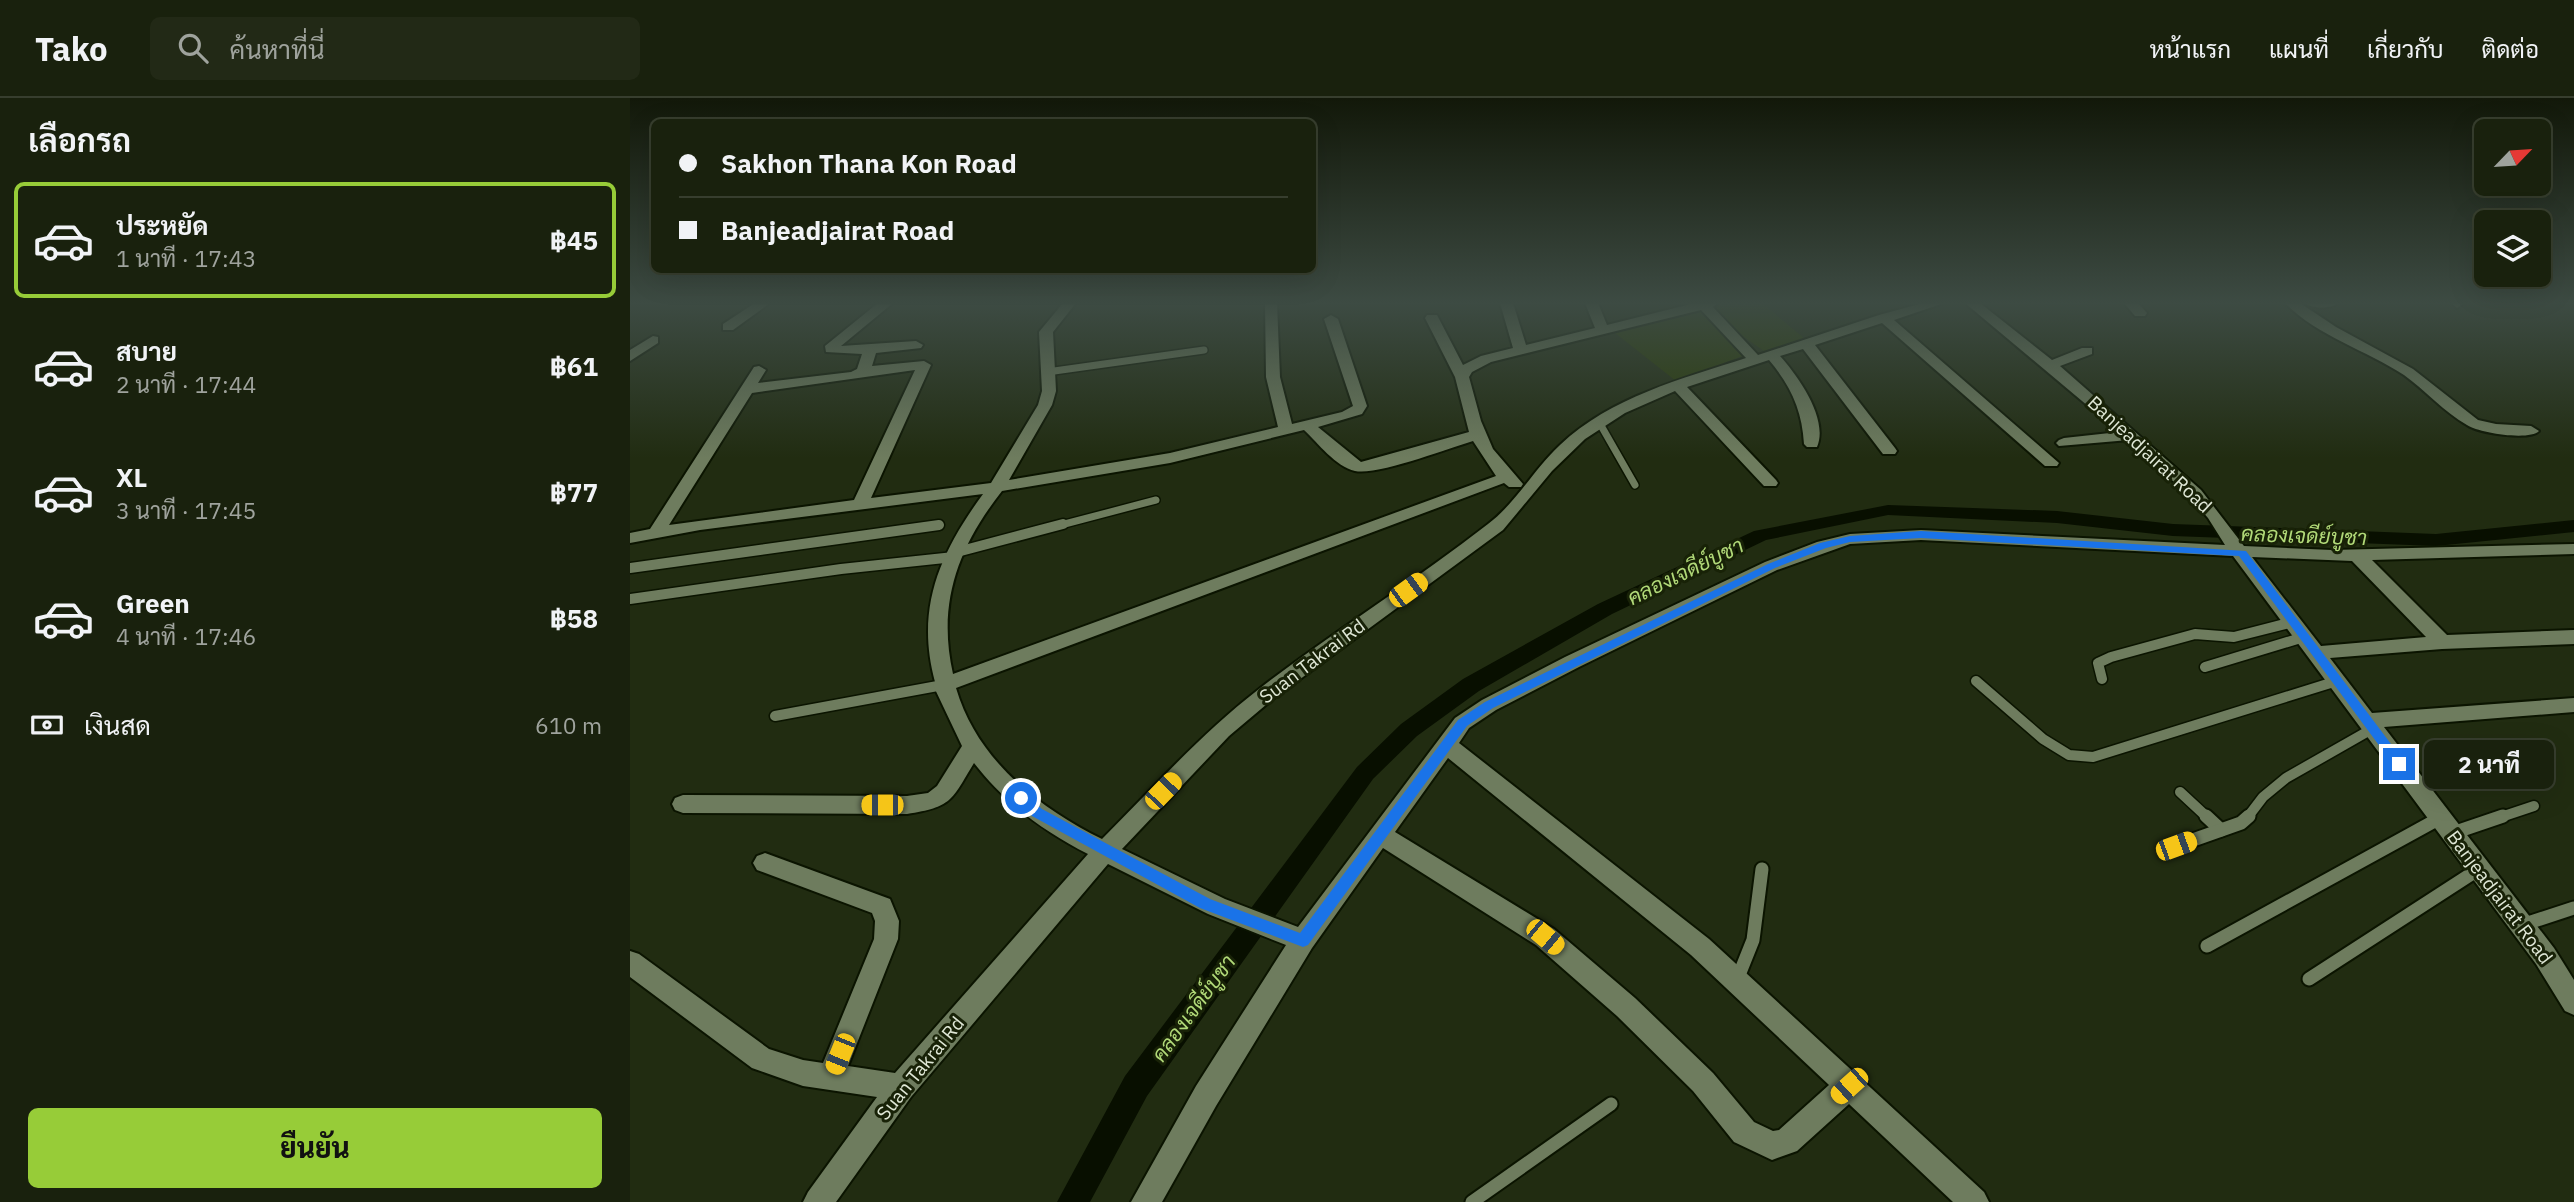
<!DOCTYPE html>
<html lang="th">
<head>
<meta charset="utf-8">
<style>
  body { margin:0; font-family:"IBM Plex Sans",Sarabun,sans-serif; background:#222916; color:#f1f3f6; height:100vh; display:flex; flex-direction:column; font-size:26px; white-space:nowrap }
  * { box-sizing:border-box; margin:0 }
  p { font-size:23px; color:#9fa39d }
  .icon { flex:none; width:38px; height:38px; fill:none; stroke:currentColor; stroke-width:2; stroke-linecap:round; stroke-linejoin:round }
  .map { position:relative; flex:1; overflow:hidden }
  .side { display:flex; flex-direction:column; background:#19210d; width:630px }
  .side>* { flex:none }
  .guide { position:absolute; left:21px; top:21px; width:665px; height:154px; border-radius:10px; box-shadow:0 7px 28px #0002,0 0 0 2px #373e2e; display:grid; align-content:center; height:154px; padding:0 28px; background:#19210d }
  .needle { width:46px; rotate:65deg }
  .tools { position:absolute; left:1844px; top:21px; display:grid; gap:14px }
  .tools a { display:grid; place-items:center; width:77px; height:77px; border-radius:10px; background:#19210d; box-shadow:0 7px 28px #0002,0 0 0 2px #373e2e; font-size:35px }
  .end { position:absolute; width:32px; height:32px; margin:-16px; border:9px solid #1a73e8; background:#fff; box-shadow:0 0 0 4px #fff }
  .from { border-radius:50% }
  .bubble { position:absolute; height:49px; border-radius:10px; background:#19210d; box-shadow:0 7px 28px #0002,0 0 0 2px #373e2e; font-size:23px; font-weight:800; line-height:49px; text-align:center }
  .car { position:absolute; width:21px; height:42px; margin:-21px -10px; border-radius:9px; box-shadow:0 0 5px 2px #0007; background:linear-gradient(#f5c518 24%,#345 0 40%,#f5c518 0 76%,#345 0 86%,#f5c518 0) }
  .guide b { display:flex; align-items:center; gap:24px; height:66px; font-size:26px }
  .guide b+b { border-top:2px solid #373e2e }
  .guide i { width:18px; height:18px; background:#f1f3f6 }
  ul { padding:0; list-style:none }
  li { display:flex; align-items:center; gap:21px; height:116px; margin:0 14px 10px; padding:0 14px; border:4px solid transparent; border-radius:10px }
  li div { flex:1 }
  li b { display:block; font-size:26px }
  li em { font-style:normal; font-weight:800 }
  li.selected { border-color:#97cc38 }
  li>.icon { width:63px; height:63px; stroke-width:1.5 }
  h2 { padding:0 28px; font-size:32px; line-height:84px }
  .pay { display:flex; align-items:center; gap:18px; height:77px; padding:0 28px; font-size:26px }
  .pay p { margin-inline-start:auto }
  .cta { display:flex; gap:14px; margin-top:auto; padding:14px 28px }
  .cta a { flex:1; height:80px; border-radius:10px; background:#97cc38; color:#111; font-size:28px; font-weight:800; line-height:80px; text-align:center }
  header { display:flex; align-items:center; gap:42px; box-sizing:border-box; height:98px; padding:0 35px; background:#19210d; border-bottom:2px solid #373e2e }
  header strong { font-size:33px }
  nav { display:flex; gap:38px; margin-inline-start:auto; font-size:24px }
  .search { width:490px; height:63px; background:#222916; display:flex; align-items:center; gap:18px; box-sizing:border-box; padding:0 24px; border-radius:10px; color:#9fa39d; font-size:26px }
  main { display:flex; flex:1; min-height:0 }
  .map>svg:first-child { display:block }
  .green { fill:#283b02 }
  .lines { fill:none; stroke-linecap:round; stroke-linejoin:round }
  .canal { fill:#080f00; fill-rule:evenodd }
  .service-far2-casing { stroke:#0b1400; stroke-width:10 }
  .service-far1-casing { stroke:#0b1400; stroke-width:13 }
  .service-casing { stroke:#0b1400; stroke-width:17 }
  .minor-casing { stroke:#0b1400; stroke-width:4 }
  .service-far2 { stroke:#6e7c5e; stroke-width:7 }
  .service-far1 { stroke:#6e7c5e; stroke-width:10 }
  .service { stroke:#6e7c5e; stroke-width:13 }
  .minor { fill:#6e7c5e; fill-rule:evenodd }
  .route { fill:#1a73e8 }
  .labels { text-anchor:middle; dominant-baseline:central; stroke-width:6; stroke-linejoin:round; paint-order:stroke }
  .street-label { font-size:19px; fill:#dfe7d6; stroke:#182207 }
  .water-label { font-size:21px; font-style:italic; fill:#b1d978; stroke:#182207 }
</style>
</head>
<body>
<header>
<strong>Tako</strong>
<div class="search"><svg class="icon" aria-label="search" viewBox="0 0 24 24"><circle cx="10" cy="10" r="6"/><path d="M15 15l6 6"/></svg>ค้นหาที่นี่</div>
<nav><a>หน้าแรก</a><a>แผนที่</a><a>เกี่ยวกับ</a><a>ติดต่อ</a></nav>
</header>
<main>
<section class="side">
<h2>เลือกรถ</h2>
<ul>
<li class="selected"><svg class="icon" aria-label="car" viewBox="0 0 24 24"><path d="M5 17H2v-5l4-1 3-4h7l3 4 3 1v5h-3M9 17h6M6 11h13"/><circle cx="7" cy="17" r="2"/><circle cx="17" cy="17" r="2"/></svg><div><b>ประหยัด</b><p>1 นาที · 17:43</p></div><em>฿45</em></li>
<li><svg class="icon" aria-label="car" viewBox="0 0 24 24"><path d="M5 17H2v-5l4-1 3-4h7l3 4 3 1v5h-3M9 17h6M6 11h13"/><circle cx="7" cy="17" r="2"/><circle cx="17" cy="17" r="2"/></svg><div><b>สบาย</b><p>2 นาที · 17:44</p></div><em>฿61</em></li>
<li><svg class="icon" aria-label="car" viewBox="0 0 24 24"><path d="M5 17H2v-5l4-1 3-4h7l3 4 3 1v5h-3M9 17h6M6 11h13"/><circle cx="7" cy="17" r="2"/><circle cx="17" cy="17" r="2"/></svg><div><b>XL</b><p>3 นาที · 17:45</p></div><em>฿77</em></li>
<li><svg class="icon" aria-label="car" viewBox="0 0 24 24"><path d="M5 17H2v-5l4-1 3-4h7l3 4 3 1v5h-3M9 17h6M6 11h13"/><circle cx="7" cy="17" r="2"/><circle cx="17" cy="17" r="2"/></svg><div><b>Green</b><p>4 นาที · 17:46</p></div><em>฿58</em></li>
</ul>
<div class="pay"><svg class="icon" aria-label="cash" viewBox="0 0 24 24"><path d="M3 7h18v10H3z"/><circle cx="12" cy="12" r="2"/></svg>เงินสด<p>610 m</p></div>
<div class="cta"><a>ยืนยัน</a></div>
</section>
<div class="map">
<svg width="1944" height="1104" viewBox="0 0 1944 1104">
  <rect width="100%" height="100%" fill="#212c11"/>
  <polygon class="green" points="1091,205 1132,205 1175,241 1134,253 1075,212 1115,257 1046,283 980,231"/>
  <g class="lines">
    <polygon class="canal" points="1258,407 1427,413 1543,426 1806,436 1944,422 1944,434 1806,448 1543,438 1427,425 1258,417 1136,442 982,516 849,593 787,638 743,681 517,998 460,1104 427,1104 495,978 727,669 771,626 833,581 968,506 1124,433"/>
    <defs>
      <g id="service-far2">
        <polyline points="417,274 574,252"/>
        <polyline points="969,324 1005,387"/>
        <polyline points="302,428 309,427"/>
        <polyline points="427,428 526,402"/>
      </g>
      <g id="service-far1">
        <polyline points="327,454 433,426"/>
        <polyline points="0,470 309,427"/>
        <polyline points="0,501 211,471 324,459"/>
        <polyline points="1575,569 1674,539"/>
        <polyline points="1472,581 1468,565 1481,559 1565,536 1604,539 1663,524"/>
        <polyline points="1346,583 1413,641 1439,657 1463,659 1707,583"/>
        <polyline points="145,618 313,587"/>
        <polyline points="1550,694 1578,720"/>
        <polyline points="1617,720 1633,699 1656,680 1742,631"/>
        <polyline points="1868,720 1904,708"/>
      </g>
      <g id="service">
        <polyline points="1576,718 1591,732"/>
        <polyline points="1823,735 1873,718"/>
        <polyline points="1546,748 1611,725 1619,718"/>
        <polyline points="1892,827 1944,810"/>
        <polyline points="1577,848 1810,720"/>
        <polyline points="1679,881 1849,771"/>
        <polyline points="1107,882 1123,842 1132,771"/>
        <polyline points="842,1104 981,1006"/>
      </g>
      <g id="minor">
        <polygon points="125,205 140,205 103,232 93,232 93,226"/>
        <path d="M248,205H263L211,248L286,243L293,247L291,250L246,255L242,268L294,263L301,267L241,400L361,385L408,307L412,293L409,234L433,205H446L423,234L426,293L422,307L379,382L540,355L648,329L636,279L635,205H647L650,279L662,326L712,314L723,308L694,221L701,217L708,221L737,308L732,316L688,329L731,364L839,334L825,279L795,220L797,217H807L833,267L851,258L883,250L870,205H883L896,247L965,230L955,205H968L977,227L1065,205H1088L1083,209L1128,257L1249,217L1293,205H1314L1264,222L1429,365L1427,368H1415L1252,225L1185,247L1265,350L1267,353L1265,356H1253L1173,251L1150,258C1168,278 1199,321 1187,349H1177L1174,346C1172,312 1161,288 1139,262L1057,289L1146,382L1148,385L1146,388H1134L1045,293L995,315L955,341L922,373L873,432L643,601L599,638L492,751L595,801L668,829L825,620L852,602L935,559L1135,464L1187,444L1220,436L1291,432L1595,447L1578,420L1560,399L1499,342L1429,348L1426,345L1429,342L1434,340L1489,334L1335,205H1350L1422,262L1452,250H1462V256L1430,268L1571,392L1614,448L1702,452L1944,446V456L1742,462L1817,537L1944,532V546L1812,551L1700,560L1742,615L1944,600V614L1754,629L1924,850L1944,882V917L1935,913L1906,866L1603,458L1291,442L1220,446L1147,472L949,569L866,612L839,630L829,645L1079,841L1354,1094L1359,1104H1323L1219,1006L1167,1053L1142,1062L1104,1044L1063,993L987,918L906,847L753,750L682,850L586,1008L532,1104H501L566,988L656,847L578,816L478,766L281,999L206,1104H173L178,1094L247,999L173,988L122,970L0,879V853L9,856L139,951L173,962L193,965L244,841L245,823L242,815L127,772L123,765L127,758L135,755L260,801L269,823L268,841L218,968L265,975L458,756C413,733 375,705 344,665C321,703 322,709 277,716L53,715L45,712L42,706L45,700L53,697L277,698L298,695L307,688L332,648L303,587L305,584C285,510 310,455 353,396L70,432L0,445V435L20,431L124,269L129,268L136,272L128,285L221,274L227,271L232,256L196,254L195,248ZM1071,212L1116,260C1051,281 981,299 930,347C904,371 886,405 858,426C784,484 704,533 629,591C572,635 523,690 472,741C408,709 347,662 326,590L874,385L879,389H891L893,386L863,351L851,323L839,279L842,274L861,264ZM285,272L224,402L39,427L122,295ZM674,332C688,345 706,369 725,373C747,378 819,350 843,343L866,378L323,576C307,505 328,449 372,393L540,365ZM1622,459L1722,463L1796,539L1691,548ZM818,660L1061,857L1199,987L1149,1032L1143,1033L1124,1024L1083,975L1005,900L924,831L765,734Z"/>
        <polygon points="1494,205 1508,205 1517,215 1515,218 1505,218"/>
        <path d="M1655,205H1670L1706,229L1783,271L1848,322L1866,326L1901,328L1909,333C1899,343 1849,335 1837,327C1814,314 1795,292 1774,277C1736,252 1687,238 1655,205Z"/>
        <path d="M1675,205H1708C1701,211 1682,211 1675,205Z"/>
        <polygon points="1821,205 1833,205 1833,206 1827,210"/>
        <polygon points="23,238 28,239 28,245 0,263 0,252"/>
      </g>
    </defs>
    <use href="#service-far2" class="service-far2-casing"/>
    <use href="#service-far1" class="service-far1-casing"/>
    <use href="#service" class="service-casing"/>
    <use href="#minor" class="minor-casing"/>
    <use href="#service-far2" class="service-far2"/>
    <use href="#service-far1" class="service-far1"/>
    <use href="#service" class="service"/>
    <use href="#minor" class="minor"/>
  </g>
  <linearGradient id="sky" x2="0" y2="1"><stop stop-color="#121809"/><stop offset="0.57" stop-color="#3d4b43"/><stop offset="1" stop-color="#3d4b43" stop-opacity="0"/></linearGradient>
  <rect width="1944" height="360" fill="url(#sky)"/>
  <polygon class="route" points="1291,433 1616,453 1776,666 1769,671 1765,669 1609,458 1291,440 1220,444 1196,450 1145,470 863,610 837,628 678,847 673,849 570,810 402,718 384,700 386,696 395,696 412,711 580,801 670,835 828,622 855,604 1138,466 1190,445 1220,438"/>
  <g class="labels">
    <g class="street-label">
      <text transform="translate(1520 356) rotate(43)">Banjeadjairat Road</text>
      <text transform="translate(682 563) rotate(-37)">Suan Takrai Rd</text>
      <text transform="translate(1870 799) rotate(53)">Banjeadjairat Road</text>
      <text transform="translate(290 970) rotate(-51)">Suan Takrai Rd</text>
    </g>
    <g class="water-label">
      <text transform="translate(1674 437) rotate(2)">คลองเจดีย์บูชา</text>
      <text transform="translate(1055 473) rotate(-26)">คลองเจดีย์บูชา</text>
      <text transform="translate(563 910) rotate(-54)">คลองเจดีย์บูชา</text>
    </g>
  </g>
</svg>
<div class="tools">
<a><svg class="needle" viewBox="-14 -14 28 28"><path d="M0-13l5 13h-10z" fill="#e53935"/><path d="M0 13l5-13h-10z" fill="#9fa39d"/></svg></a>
<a><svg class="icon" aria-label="layers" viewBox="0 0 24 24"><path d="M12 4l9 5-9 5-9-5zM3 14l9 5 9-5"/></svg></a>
</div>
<i class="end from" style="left:391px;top:700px"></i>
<i class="end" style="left:1769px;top:666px"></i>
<div class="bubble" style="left:1794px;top:642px;width:130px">2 นาที</div>
<i class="car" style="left:778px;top:492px;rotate:54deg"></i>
<i class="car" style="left:533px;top:693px;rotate:44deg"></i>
<i class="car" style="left:252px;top:707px;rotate:270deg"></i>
<i class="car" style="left:1546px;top:748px;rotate:70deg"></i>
<i class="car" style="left:915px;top:839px;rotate:130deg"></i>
<i class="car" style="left:210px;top:956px;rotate:202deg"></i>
<i class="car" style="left:1219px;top:988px;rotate:228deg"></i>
<div class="guide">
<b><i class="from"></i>Sakhon Thana Kon Road</b>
<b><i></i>Banjeadjairat Road</b>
</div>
</div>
</main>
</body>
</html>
